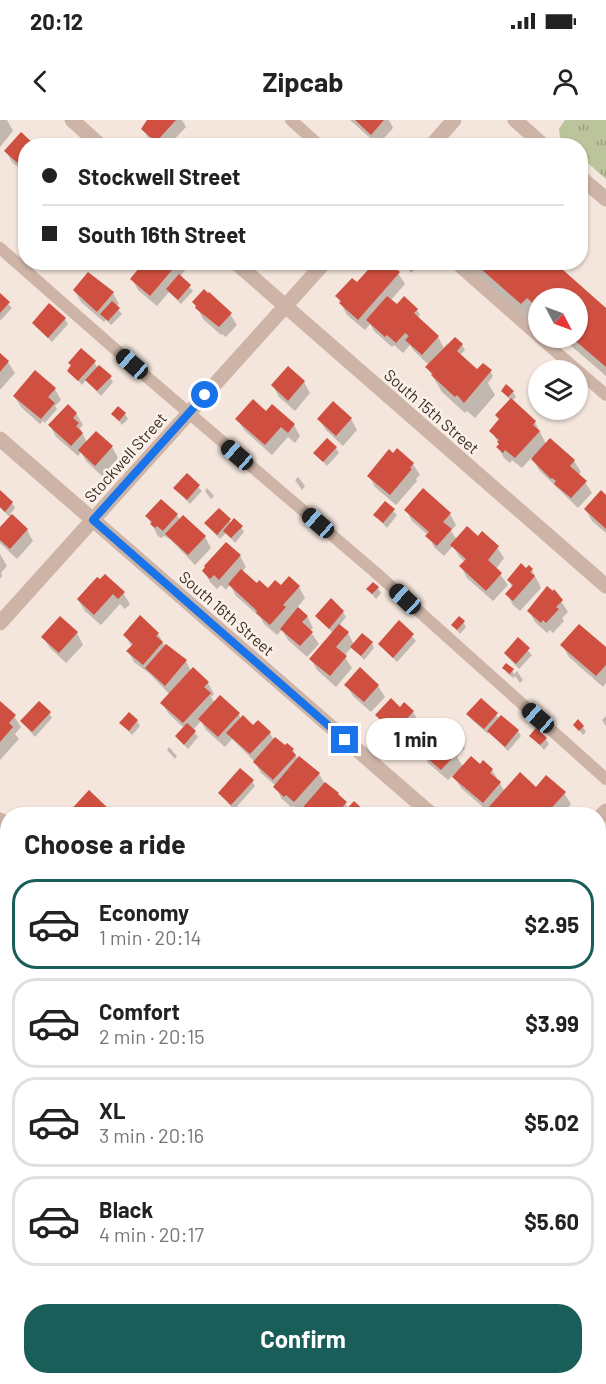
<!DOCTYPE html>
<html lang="en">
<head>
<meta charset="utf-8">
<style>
  body { margin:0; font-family:Barlow,sans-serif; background:#f2f2f2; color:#222; height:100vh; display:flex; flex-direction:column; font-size:22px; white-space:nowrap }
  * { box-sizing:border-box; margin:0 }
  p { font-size:20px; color:#767676 }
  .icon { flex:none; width:33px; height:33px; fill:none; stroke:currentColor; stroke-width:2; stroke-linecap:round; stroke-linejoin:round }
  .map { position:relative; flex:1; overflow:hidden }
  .sheet { position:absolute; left:0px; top:687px; width:606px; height:578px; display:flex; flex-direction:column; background:#fff; border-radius:24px 24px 0 0; box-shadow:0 2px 4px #0004 }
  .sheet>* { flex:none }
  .banner { position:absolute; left:18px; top:18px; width:570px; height:132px; border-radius:24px; box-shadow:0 2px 4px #0004; display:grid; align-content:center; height:132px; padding:0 24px; background:#fff }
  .needle { width:39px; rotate:131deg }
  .buttons { position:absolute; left:528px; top:168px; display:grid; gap:12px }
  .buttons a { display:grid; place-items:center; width:60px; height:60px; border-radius:50%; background:#fff; box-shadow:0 2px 4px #0004; font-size:30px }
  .end { position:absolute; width:27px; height:27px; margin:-14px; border:8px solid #1a73e8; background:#fff; box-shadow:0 0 0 3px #fff }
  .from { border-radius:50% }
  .bubble { position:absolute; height:42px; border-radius:21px; background:#fff; box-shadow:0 2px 4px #0004; font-size:20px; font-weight:700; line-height:42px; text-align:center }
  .car { position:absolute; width:18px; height:36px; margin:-18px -9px; border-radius:8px; box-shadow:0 0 4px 2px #0007; background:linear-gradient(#222 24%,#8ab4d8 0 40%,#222 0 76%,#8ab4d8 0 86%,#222 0) }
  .banner b { display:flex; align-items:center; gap:21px; height:57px; font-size:22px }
  .banner b+b { border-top:2px solid #e0e0e0 }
  .banner i { width:15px; height:15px; background:#222 }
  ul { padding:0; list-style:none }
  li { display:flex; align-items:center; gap:18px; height:90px; margin:0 12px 9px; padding:0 12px; border:3px solid #e0e0e0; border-radius:24px }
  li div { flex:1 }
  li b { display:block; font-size:22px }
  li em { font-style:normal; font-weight:700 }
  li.on { border-color:#1a5e5a }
  li>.icon { width:54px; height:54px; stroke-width:1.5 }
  h2 { padding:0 24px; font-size:27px; line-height:72px }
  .cta { display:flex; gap:12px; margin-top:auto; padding:12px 24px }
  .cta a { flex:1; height:69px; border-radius:24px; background:#1a5e5a; color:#fff; font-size:24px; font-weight:700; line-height:69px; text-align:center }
  .status { display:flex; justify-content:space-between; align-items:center; height:42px; padding:0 30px; background:#fff; direction:ltr }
  .status svg { height:16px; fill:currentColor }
  header { display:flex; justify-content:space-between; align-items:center; height:78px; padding:0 24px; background:#fff; font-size:27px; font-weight:700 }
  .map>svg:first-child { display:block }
  .grass { fill:url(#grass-tufts) }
  .shadow { fill:#0003 }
  .building { fill:#cf5040 }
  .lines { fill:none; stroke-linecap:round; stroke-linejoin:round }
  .service { stroke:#cdb4a7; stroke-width:12 }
  .minor { stroke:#cdb4a7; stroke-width:15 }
  .tertiary { stroke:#cdb4a7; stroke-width:15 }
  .route { stroke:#1a73e8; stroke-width:8 }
  .labels { text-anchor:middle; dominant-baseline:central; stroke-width:5; stroke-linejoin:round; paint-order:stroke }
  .street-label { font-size:16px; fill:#392b28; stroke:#fbf1e9 }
</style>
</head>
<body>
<div class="status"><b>20:12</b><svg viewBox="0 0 49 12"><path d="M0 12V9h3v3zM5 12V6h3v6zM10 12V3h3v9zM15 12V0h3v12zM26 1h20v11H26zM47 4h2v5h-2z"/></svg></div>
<header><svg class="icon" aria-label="back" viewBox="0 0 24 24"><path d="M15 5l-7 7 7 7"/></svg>Zipcab<svg class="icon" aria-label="person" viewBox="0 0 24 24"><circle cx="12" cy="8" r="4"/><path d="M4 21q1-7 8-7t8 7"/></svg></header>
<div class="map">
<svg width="606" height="1264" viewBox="0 0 606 1264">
  <defs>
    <pattern id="grass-tufts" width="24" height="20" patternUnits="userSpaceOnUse" patternTransform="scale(1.5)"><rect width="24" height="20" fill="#bcc49b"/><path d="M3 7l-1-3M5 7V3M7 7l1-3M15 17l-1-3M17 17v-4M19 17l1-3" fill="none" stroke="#9a9f7e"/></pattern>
  </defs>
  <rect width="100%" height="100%" fill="#f4e6dc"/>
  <polygon class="grass" points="565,0 606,0 606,59 581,37 580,26 568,25 560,18 559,9"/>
  <g class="shadow">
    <polygon points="0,0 7,0 13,11 0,27"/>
    <polygon points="150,0 182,0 186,7 168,26 155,26 149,20 143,9"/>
    <polygon points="350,0 389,0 393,8 378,25"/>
    <polygon points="21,14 26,26 26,54 12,42 6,31"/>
    <polygon points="26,117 26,128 21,122"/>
    <polygon points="166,142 183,142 186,149 180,157 193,171 181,184 169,172 157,186 138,170 132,159"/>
    <polygon points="403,142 413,142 416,148 411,153"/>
    <polygon points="463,142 551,142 606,190 606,256 562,218 578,218 578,178 538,178 538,200 534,205"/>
    <polygon points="398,153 405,164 390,181 401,190 417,190 420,195 417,198 438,217 444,228 447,224 453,229 462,225 465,230 460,235 478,251 490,251 493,256 488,263 495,275 475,298 467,291 465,293 442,272 427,247 429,245 414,231 410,225 403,233 394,225 392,227 374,211 370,204 365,210 347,195 337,176 357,164"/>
    <polygon points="74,170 113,173 119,184 116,187 122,194 111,205 106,200 104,202 81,182"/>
    <polygon points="0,175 12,188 0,201"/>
    <polygon points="194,182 230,194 237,205 226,217 222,214 221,215 203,199"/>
    <polygon points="65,199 68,204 52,222 33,203"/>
    <polygon points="0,235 8,242 15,253 0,270"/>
    <polygon points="94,242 98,248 110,257 113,262 101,276 86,260 82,265 69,251"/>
    <polygon points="304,262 310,273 295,291 279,277 273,266"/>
    <polygon points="55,269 61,280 55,286 57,289 45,303 43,301 40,304 21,287 14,276"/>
    <polygon points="502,271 513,272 516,277 512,281 535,302 546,324 574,341 581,352 578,355 585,362 592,373 578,388 539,350 532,337 522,348 512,340 510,343 504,338 498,327 500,325 491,311 500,301 497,295 510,280"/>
    <polygon points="76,293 83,305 80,308 87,323 112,327 118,338 102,356 86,341 81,332 78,336 56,317 50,305"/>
    <polygon points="266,293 294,305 300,316 295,323 288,317 272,335 244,310 237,299"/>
    <polygon points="113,294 125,294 128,299 122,305"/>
    <polygon points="319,299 351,299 357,310 343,326 326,310"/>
    <polygon points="336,328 339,333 327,346 315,333"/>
    <polygon points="397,330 413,344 420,355 416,359 417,361 396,385 375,367 369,356"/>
    <polygon points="187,355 202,371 190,384 175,368"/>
    <polygon points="298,357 305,366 302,370 295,360"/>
    <polygon points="207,368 214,376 211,379 205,371"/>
    <polygon points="0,373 12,383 15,388 10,394 27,410 33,421 17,439 0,423 0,409 10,397 0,388"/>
    <polygon points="606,377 606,413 592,401 586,390"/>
    <polygon points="385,383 397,395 387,408 375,395"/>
    <polygon points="406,390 450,394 456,405 451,411 457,420 478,418 497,427 504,438 496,449 508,465 493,481 467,458 461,446 465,442 459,436 453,426 444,436 434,427 428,415 412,401"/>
    <polygon points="177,395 180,400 205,417 211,428 195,445 171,420 164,416 161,418 158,416 147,396"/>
    <polygon points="229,400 231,404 241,407 244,412 235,423 226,413 220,419 206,404"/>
    <polygon points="0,434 7,446 1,453 2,456 0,459"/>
    <polygon points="240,436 246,447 242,452 257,465 268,470 281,467 299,467 305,478 297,488 307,496 313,508 310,511 319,524 307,537 288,520 282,510 277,515 264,504 260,497 236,476 230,465 226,470 221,465 217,469 210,462 204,451"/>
    <polygon points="526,450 532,450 541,468 520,491 513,485 507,474 513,468 508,460"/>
    <polygon points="97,459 123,473 130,484 125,489 120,484 101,505 85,491 78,480"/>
    <polygon points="378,468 381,473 376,479 368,470"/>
    <polygon points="561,481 568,492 562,498 564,501 553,513 550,510 547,513 535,502 529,491"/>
    <polygon points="343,492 346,497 339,506 348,513 354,525 372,523 374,528 364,540 352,527 344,536 352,548 336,567 317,550 311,539 333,513 317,496"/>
    <polygon points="140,497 158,514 165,526 186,541 191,551 208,563 214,574 211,577 215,583 239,594 241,599 253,607 270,613 274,620 293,630 298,640 319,654 325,664 338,674 349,689 354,684 366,694 301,694 294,686 291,687 281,678 276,666 261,653 255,642 232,619 225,627 206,610 201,601 193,610 198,617 188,629 177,617 184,608 169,594 162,583 170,575 150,554 134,542 128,531 132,527 125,515"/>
    <polygon points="60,498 77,513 83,525 66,543 50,528 43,517"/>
    <polygon points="399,502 416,521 397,542 379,524"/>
    <polygon points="463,502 466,507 460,514 453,505"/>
    <polygon points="518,520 532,535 519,549 505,534"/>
    <polygon points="562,525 606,529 606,563 603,567 569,537"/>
    <polygon points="504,548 512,550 514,554 517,551 523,560 520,563 515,556 513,558 507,553"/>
    <polygon points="346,565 378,566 385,577 371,592 353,576"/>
    <polygon points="481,580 500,599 518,611 521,616 508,631 489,612 488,614 471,599 468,594"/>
    <polygon points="0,584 14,596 21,607 15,614 19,619 0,640"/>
    <polygon points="405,584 413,592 420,603 399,625 389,616 377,596 400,589"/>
    <polygon points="49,593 52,598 35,617 22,602"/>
    <polygon points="606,596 606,606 602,600"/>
    <polygon points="137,601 140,606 132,615 121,603"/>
    <polygon points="575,605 583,607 586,612 583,615"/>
    <polygon points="531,616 546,619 549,624 544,630"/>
    <polygon points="459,617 465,628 457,637 463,647 480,646 492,650 505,672 536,669 564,673 571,684 562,694 490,693 461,668 453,655 448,660 428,643 419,624"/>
    <polygon points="169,627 177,636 175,639 167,630"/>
    <polygon points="252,661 255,666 234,690 219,673"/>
    <polygon points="89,673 111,693 112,694 69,694"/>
    <polygon points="278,690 283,694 274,694"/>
    <polygon points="0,759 8,766 8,806 2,797 0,800"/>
    <polygon points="598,888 604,897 601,899 602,902 598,907"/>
    <polygon points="0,983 8,989 8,1040 5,1035 3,1037 0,1034"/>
    <polygon points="606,1011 606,1055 598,1049 598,1017"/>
    <polygon points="0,1150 8,1157 8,1172 0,1181"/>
    <polygon points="8,1185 8,1196 4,1189"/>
    <polygon points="276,1257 287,1257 282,1262"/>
    <polygon points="389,1257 416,1257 421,1264 384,1264"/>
    <polygon points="475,1257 487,1257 482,1263"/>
  </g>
  <g class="building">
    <polygon points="147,0 176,0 156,22 141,9"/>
    <polygon points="355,0 384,0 371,15"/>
    <polygon points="21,12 36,26 26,26 26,40 21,46 4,31"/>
    <polygon points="144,142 176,142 171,149 172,150 150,176 130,159"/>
    <polygon points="375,142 389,142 400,152 358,200 339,183 341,181 335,176 352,158 357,162"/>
    <polygon points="473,142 554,142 606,188 606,247 572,218 578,218 578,178 538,178 538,188 527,178 521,184"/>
    <polygon points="88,152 114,172 97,192 73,170"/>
    <polygon points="179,154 191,165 178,180 166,169"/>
    <polygon points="204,169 208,173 209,172 232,193 219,207 195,188 196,186 192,182"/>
    <polygon points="0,173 10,182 0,193"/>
    <polygon points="387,176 397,184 404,176 418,189 414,193 439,216 422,235 405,220 409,216 405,213 396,223 387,215 385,217 366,200"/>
    <polygon points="112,181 120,188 108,201 100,194"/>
    <polygon points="49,183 66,198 48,218 32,203"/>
    <polygon points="455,217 463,224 457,231 477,249 483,243 492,250 464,283 457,275 455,277 431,255 433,254 425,247"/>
    <polygon points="81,228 96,241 78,261 67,251 71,245 68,243"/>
    <polygon points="0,233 9,241 0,252"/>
    <polygon points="99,245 112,256 97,271 85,260"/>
    <polygon points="288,246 305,261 288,281 271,265"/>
    <polygon points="35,250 56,268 48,277 55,283 41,299 13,276"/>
    <polygon points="506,264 514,271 508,277 501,271"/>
    <polygon points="511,278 536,301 533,305 540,311 515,338 505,330 503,333 496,327 499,324 497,322 499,320 489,311 499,299 495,295"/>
    <polygon points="253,279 266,291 272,284 295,304 288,313 281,307 265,325 235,299"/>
    <polygon points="333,281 352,298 336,316 317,299"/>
    <polygon points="68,284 77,293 73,298 79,303 76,306 83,313 71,326 48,305"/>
    <polygon points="118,286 126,293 119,301 111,294"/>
    <polygon points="96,311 113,326 95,346 78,330"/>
    <polygon points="327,318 337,327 323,342 313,333"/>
    <polygon points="550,318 575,340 570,346 587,361 571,378 554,364 556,361 552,358 551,359 531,339"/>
    <polygon points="397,328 414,343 410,348 412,349 390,375 367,356 389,329 393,333"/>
    <polygon points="187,353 200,365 187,380 173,368"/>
    <polygon points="423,368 451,393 443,402 452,409 437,426 425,416 429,412 404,390"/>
    <polygon points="0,370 13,382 5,392 0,387"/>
    <polygon points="601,370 606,375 606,409 584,389"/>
    <polygon points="161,379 178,394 163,411 157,406 155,408 150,404 152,402 145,396"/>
    <polygon points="385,381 395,389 383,403 373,395"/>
    <polygon points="219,388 231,399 217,415 204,403"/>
    <polygon points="12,394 28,409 10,429 0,420 0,407"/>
    <polygon points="183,395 206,416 188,435 165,414"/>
    <polygon points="234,398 243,406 231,418 223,411"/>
    <polygon points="467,406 478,416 482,411 499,426 488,440 502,453 486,471 459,446 466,439 450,425"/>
    <polygon points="226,422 241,435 219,460 214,455 210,459 202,451 205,447 204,446"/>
    <polygon points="521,443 526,448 529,445 533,449 530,452 535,456 513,481 505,474 513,465 507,460"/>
    <polygon points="241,449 257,463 259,460 268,468 275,460 281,465 289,456 300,466 283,485 286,487 270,505 256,493 257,491 228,464"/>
    <polygon points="105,454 125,472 118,479 113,474 94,495 77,479 97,457 100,459"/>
    <polygon points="373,462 379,467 372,474 366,469"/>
    <polygon points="547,466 553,471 554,469 563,480 556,487 559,489 546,503 543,500 541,503 527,491"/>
    <polygon points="331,478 344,491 329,509 315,496"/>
    <polygon points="298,487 308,496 302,502 313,512 300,526 280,509"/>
    <polygon points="140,495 159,513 156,516 163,522 143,545 126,531 133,524 123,515"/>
    <polygon points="60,496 78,512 59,533 41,517"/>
    <polygon points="459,496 465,501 457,510 451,505"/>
    <polygon points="399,500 414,514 393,538 378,524"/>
    <polygon points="339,504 349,512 336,527 347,536 330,556 309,539"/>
    <polygon points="579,504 606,527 606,545 596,556 560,525"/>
    <polygon points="362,513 373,522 361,536 350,527"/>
    <polygon points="518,517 530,528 516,544 504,533"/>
    <polygon points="166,524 187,540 165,566 145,548"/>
    <polygon points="506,543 514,549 510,554 502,548"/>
    <polygon points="193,547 209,562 204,567 211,573 183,603 160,583"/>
    <polygon points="360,547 379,565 364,582 344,565"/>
    <polygon points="220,575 240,593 218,617 198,599"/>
    <polygon points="391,578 400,587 404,582 414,591 392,615 381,605 383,602 375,595"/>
    <polygon points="481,578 498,593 484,609 466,594"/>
    <polygon points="0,581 16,595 9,603 13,607 0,622"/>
    <polygon points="39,581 51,592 32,612 20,601"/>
    <polygon points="129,592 138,600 129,611 119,603"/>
    <polygon points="243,595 253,605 258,600 271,612 250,634 226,613"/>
    <polygon points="501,595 519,610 505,627 487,611"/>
    <polygon points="439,598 460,616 450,627 457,633 441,650 420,632 423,628 417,623"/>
    <polygon points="578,599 584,606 579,611 573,605"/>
    <polygon points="187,603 196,611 184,625 175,616"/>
    <polygon points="536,608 547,618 540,625 529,616"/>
    <polygon points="275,617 285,625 287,623 294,629 292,631 296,635 273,660 253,642"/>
    <polygon points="299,636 320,653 294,682 286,675 284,677 273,667"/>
    <polygon points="471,636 480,644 483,640 493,649 490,653 501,662 483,683 452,657"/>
    <polygon points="240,648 254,660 231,685 218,673"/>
    <polygon points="520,652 536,667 546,655 566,672 546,694 494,694 487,689"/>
    <polygon points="325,662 339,673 338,674 347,682 336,694 301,694 298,693"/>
    <polygon points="89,670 112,692 109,694 67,694"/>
    <polygon points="354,681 368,694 342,694"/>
    <polygon points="0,757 8,764 8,774 0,782"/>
    <polygon points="8,783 8,802 0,795 0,791"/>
    <polygon points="8,960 8,979 0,972 0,968"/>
    <polygon points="0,980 8,987 8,1014 0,1022"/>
    <polygon points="604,1008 606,1009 606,1041 601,1047 598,1045 598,1015"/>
    <polygon points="604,1057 606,1059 606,1074 598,1067 598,1062"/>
    <polygon points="387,1257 419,1257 413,1264 381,1264"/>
  </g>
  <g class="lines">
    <g class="service">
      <polyline points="291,0 320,26"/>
      <polyline points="0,128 148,258 375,452 606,659"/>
      <polyline points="454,142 538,216"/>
      <polyline points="540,218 606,275"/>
      <polyline points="0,892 8,899"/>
    </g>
    <g class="minor">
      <polyline points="72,0 101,26"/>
      <polyline points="431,26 454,0"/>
      <polyline points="235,142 606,466"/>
      <polyline points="0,319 431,694"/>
      <polyline points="0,503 325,142"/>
      <polyline points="0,700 8,707"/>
      <polyline points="598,841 606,847"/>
      <polyline points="598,949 606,941"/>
      <polyline points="0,1081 8,1088"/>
      <polyline points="324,1264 330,1257"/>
    </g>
    <g class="tertiary">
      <polyline points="515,0 544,26"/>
      <polyline points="580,57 606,79"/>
      <polyline points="598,699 606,691"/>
      <polyline points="203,1257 212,1264"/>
      <polyline points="88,1264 94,1257"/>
    </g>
  </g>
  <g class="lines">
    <polyline class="route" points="205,275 93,400 345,620"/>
  </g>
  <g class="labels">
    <g class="street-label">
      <text transform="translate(432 291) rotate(41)">South 15th Street</text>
      <text transform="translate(125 337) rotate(-48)">Stockwell Street</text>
      <text transform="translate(227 493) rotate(41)">South 16th Street</text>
    </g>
  </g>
</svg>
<div class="buttons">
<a><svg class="needle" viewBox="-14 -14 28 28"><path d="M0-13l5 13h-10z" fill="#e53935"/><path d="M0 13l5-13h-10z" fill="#767676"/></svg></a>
<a><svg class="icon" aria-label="layers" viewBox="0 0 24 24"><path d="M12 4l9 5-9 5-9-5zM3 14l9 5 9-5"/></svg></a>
</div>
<i class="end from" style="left:205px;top:275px"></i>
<i class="end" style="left:345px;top:620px"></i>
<div class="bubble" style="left:366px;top:598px;width:99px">1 min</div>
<i class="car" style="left:132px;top:244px;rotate:311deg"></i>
<i class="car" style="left:237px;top:335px;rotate:311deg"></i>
<i class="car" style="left:318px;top:403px;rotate:311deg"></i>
<i class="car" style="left:405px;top:479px;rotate:313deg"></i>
<i class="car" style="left:538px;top:598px;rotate:311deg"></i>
<div class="banner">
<b><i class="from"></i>Stockwell Street</b>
<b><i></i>South 16th Street</b>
</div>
<section class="sheet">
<h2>Choose a ride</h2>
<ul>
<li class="on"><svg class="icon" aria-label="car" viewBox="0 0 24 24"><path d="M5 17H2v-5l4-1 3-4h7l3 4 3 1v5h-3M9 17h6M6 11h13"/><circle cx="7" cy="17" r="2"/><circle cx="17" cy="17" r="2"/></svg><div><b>Economy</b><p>1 min · 20:14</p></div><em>$2.95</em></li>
<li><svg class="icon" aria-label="car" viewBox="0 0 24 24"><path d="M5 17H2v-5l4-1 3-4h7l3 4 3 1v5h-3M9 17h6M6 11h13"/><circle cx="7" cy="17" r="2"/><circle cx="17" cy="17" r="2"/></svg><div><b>Comfort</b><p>2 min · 20:15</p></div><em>$3.99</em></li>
<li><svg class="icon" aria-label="car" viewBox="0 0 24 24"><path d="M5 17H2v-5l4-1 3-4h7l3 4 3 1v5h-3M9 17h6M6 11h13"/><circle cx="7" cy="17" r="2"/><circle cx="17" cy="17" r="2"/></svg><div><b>XL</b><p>3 min · 20:16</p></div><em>$5.02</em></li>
<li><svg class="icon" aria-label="car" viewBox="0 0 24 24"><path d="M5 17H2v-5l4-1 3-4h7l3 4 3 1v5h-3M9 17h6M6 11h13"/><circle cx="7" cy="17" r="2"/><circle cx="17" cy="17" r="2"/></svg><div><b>Black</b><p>4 min · 20:17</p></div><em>$5.60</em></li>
</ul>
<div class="cta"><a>Confirm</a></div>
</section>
</div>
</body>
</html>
